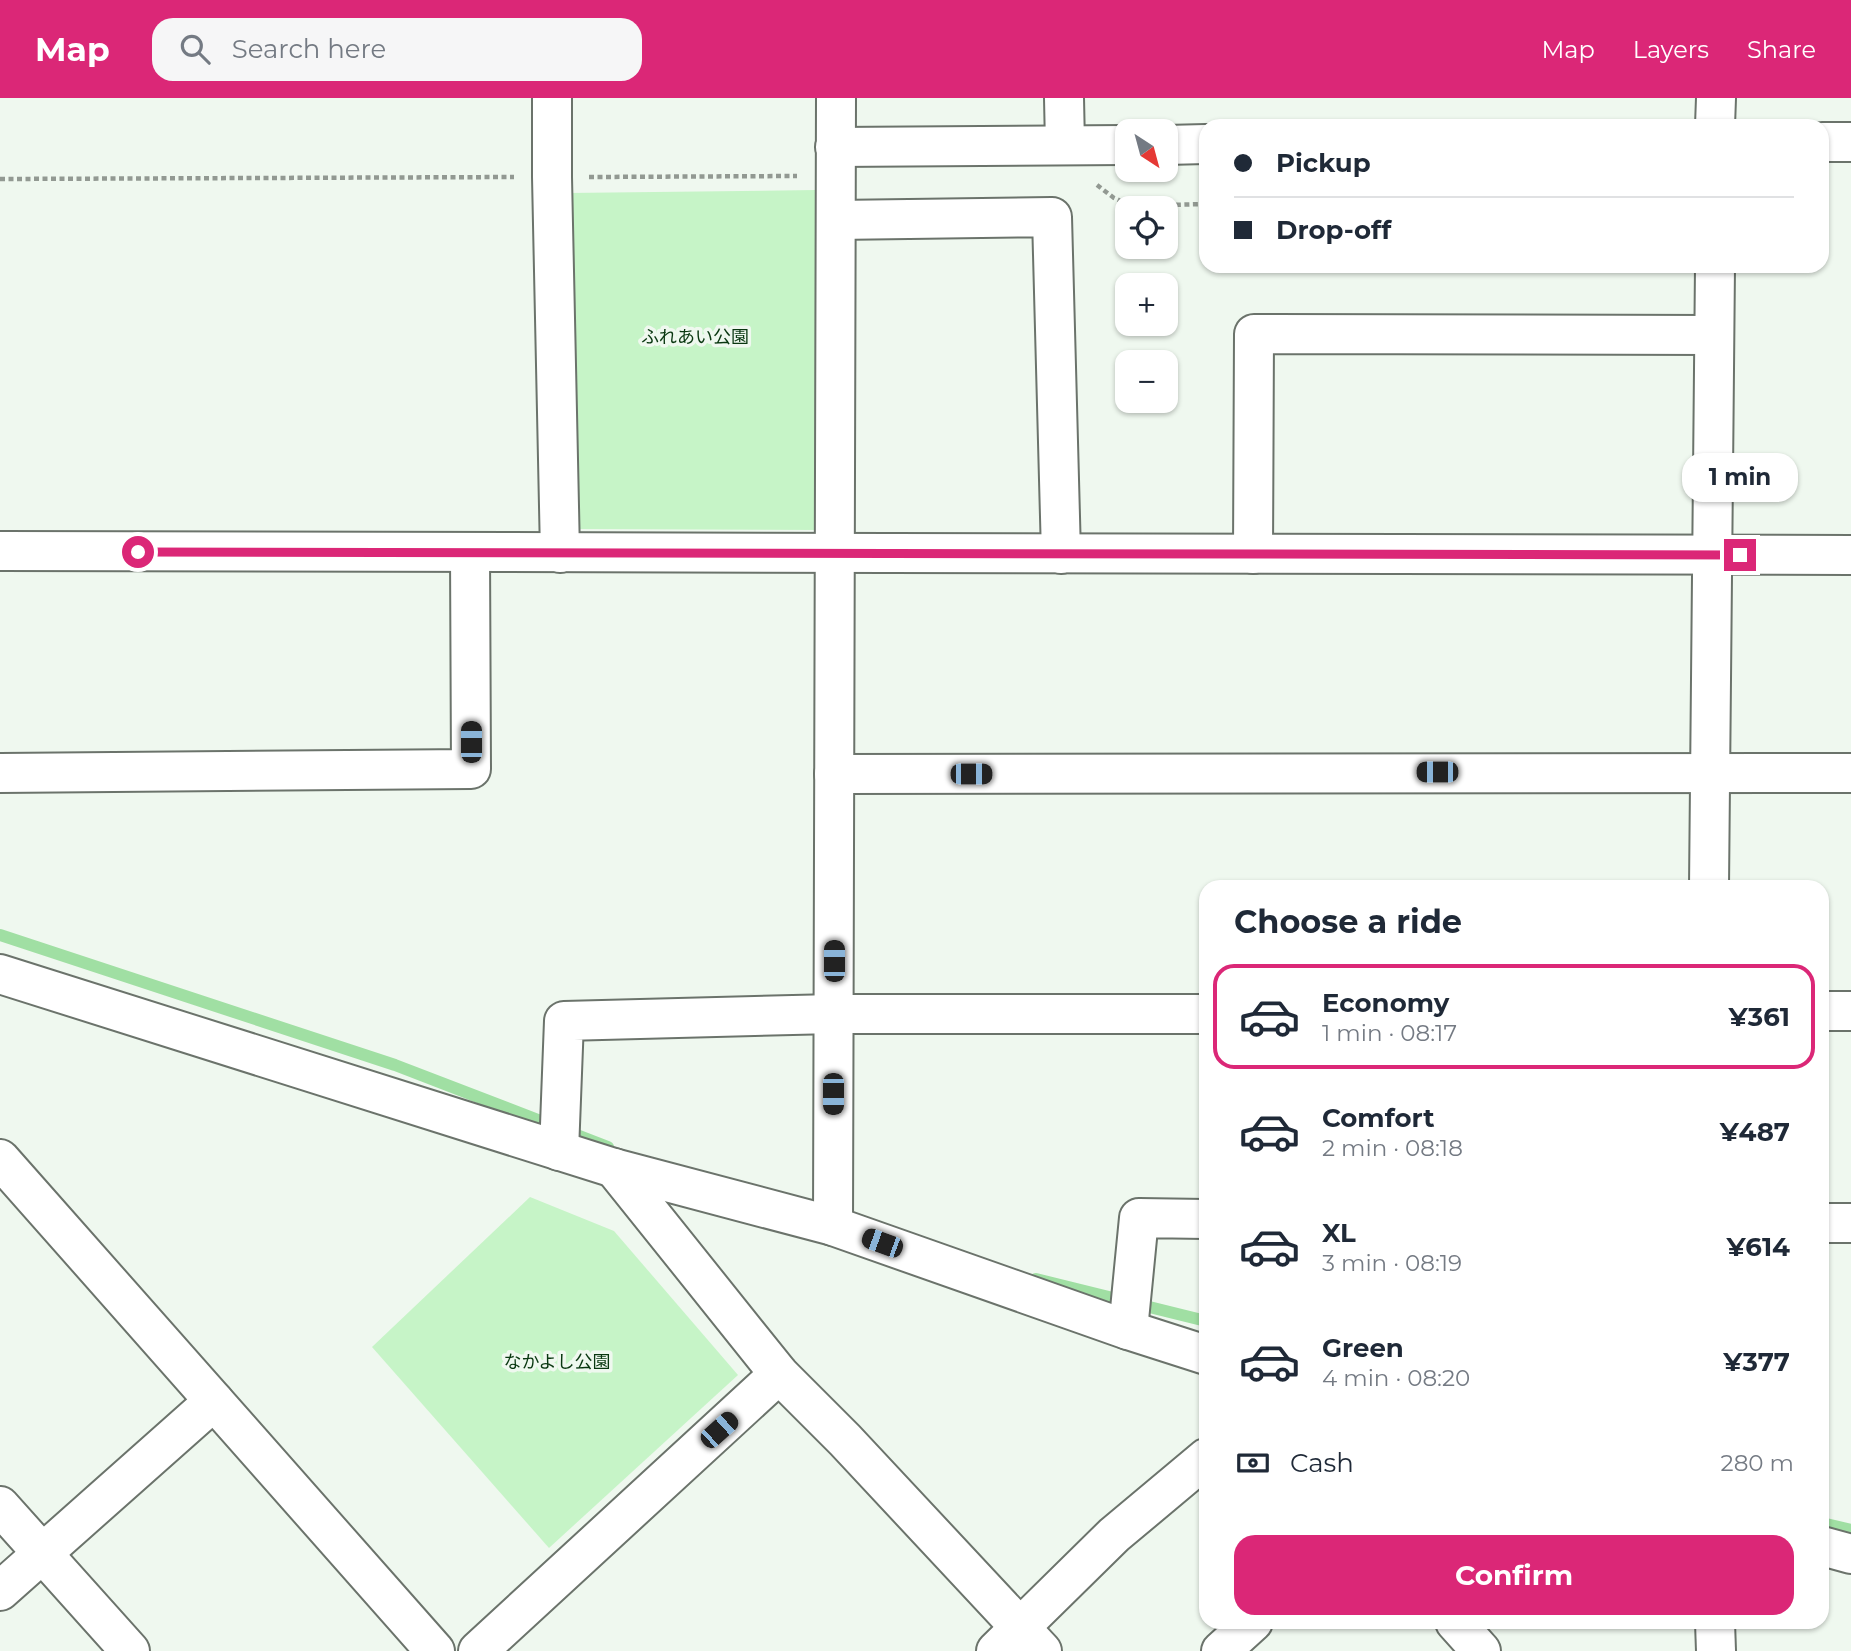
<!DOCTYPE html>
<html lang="en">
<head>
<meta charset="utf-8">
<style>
  body { margin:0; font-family:Montserrat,"Noto Sans JP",sans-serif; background:#f6f6f7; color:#1f2937; height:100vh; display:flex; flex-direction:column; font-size:26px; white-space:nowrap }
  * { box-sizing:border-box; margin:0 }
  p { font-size:23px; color:#747a83 }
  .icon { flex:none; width:38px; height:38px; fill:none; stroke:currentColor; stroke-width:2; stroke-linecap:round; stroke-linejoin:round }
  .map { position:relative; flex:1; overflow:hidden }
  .side { position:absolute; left:1199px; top:782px; width:630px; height:749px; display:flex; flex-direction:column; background:#fff; border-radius:21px; box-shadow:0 2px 5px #0004 }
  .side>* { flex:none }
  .hud { position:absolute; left:1199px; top:21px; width:630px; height:154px; border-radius:21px; box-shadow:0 2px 5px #0004; display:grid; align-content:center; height:154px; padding:0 35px; background:#fff }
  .needle { width:46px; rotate:144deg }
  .controls { position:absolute; left:1115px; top:21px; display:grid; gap:14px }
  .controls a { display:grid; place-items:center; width:63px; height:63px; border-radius:14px; background:#fff; box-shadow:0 2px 5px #0004; font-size:35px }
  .end { position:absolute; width:32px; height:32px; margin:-16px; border:9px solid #db2777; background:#fff; box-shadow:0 0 0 4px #fff }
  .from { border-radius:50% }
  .bubble { position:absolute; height:49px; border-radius:21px; background:#fff; box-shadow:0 2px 5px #0004; font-size:23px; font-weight:700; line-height:49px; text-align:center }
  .car { position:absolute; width:21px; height:42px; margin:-21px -10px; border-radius:9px; box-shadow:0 0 5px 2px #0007; background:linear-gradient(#222 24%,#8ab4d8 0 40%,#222 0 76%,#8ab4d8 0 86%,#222 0) }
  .hud b { display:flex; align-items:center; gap:24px; height:66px; font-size:26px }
  .hud b+b { border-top:2px solid #e0e1e3 }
  .hud i { width:18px; height:18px; background:#1f2937 }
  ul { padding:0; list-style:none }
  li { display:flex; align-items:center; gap:21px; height:105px; margin:0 14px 10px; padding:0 21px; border:4px solid transparent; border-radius:21px }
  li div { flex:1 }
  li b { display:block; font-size:26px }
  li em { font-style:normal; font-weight:700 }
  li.current { border-color:#db2777 }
  li>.icon { width:63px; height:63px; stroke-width:1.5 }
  h2 { padding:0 35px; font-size:32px; line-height:84px }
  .pay { display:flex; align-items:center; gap:18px; height:77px; padding:0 35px; font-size:26px }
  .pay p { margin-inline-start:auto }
  .action { display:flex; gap:14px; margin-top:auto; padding:14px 35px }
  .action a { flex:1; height:80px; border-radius:21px; background:#db2777; color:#fff; font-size:28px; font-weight:700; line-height:80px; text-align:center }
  header { display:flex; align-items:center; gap:42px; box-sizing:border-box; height:98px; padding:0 35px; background:#db2777; color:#fff }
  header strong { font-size:33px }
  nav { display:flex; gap:38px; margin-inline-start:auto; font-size:24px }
  .search { width:490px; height:63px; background:#f6f6f7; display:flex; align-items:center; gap:18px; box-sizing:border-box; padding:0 24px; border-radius:21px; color:#747a83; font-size:26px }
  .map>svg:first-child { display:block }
  .green { fill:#c6f4c7 }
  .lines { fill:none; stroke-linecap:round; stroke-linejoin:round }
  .stream { stroke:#a0dfa3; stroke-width:12 }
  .street-casing { stroke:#6b736b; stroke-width:42 }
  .secondary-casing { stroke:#6b736b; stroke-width:42 }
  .path { stroke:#929992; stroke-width:4.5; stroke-dasharray:5 3.5; stroke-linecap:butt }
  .street { stroke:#fff; stroke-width:38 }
  .secondary { stroke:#fff; stroke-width:38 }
  .route { stroke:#db2777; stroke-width:9 }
  .labels { text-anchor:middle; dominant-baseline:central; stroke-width:7; stroke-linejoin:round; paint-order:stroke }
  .park-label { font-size:18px; fill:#093710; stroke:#eff8ef }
</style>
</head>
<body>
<header>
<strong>Map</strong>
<div class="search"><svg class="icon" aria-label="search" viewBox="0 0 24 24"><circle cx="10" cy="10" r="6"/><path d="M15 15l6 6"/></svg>Search here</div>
<nav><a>Map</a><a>Layers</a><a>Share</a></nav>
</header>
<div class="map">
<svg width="1851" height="1553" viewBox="0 0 1851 1553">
  <rect width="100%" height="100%" fill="#eff8ef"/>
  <g class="green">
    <polygon points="816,92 821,432 578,431 567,95"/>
    <polygon points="530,1099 614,1133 738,1277 549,1450 372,1249"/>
  </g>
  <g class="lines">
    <g class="stream">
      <polyline points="0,837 395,967 608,1049"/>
      <polyline points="1036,1181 1206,1223"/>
      <polyline points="1822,1425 1851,1432"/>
    </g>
    <defs>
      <g id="street">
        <polyline points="552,0 552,79 560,455"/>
        <polyline points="1064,0 1065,47"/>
        <polyline points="1166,47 1206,46"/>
        <polyline points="835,49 1127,47"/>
        <polyline points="836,122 1052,119 1061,456"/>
        <polyline points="0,453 1851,457"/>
        <polyline points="1253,456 1254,236 1714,237"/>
        <polyline points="0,675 471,671 470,455"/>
        <polyline points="834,676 1851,675"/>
        <polyline points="1822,913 1851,913"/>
        <polyline points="559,1053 564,923 834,916 1206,916"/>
        <polyline points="0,1061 435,1553"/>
        <polyline points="614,1070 779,1276 845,1342 1042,1553"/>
        <polyline points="1822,1125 1851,1125"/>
        <polyline points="833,1128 836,0"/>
        <polyline points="1128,1232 1139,1120 1206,1121"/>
        <polyline points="0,1408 130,1553"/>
        <polyline points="0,1493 214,1303"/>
        <polyline points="1455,1524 1481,1553"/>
        <polyline points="478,1553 779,1276"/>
        <polyline points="996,1553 1114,1437 1206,1360"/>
        <polyline points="1221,1553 1253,1524"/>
      </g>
      <g id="secondary">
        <polyline points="1715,28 1716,0"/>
        <polyline points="1822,44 1851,44"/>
        <polyline points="1709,789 1715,168"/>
        <polyline points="0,876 614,1070 833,1128 1128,1232 1206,1257"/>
        <polyline points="1822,1448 1851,1456"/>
        <polyline points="1715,1524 1716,1553"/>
      </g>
    </defs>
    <use href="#street" class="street-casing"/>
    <use href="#secondary" class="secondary-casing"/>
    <g class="path">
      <polyline points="589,79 797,78"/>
      <polyline points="0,81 514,79"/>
      <polyline points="1097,87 1114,100 1132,108 1206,106"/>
    </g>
    <use href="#street" class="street"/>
    <use href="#secondary" class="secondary"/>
  </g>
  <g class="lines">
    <polyline class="route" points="138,454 1740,457"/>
  </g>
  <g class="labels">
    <g class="park-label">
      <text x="695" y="239">ふれあい公園</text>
      <text x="557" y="1264">なかよし公園</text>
    </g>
  </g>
</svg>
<div class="controls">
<a><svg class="needle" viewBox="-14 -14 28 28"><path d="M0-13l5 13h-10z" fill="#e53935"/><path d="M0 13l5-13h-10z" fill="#747a83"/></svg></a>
<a><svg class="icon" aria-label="locate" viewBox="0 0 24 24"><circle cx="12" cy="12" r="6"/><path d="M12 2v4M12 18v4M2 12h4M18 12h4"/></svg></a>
<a>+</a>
<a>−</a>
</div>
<i class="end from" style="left:138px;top:454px"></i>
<i class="end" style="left:1740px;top:457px"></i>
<div class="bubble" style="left:1682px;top:355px;width:116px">1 min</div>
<i class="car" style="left:471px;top:644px;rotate:0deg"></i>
<i class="car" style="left:1437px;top:674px;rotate:270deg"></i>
<i class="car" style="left:971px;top:676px;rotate:90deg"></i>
<i class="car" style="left:834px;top:863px;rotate:0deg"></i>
<i class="car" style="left:833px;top:996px;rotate:180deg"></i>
<i class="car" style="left:882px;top:1145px;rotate:290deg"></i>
<i class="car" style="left:719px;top:1332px;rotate:48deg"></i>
<div class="hud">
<b><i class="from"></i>Pickup</b>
<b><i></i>Drop-off</b>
</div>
<section class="side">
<h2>Choose a ride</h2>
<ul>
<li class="current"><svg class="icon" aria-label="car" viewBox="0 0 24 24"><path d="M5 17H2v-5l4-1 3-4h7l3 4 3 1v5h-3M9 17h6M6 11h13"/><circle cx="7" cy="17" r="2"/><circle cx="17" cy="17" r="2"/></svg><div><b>Economy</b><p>1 min · 08:17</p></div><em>¥361</em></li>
<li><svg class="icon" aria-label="car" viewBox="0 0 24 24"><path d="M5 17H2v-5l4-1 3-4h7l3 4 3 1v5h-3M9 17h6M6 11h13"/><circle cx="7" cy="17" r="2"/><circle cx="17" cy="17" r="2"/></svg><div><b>Comfort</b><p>2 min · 08:18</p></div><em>¥487</em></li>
<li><svg class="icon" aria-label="car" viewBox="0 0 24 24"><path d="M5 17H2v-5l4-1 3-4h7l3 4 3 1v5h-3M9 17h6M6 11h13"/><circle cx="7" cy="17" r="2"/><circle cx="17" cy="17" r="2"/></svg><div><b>XL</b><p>3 min · 08:19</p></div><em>¥614</em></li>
<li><svg class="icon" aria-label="car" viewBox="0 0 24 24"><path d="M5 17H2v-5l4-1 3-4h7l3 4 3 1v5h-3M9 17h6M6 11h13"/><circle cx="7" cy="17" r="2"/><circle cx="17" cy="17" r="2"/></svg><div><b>Green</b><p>4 min · 08:20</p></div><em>¥377</em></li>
</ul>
<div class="pay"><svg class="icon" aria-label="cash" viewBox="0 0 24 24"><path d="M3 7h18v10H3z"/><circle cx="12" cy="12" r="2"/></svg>Cash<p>280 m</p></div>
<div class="action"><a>Confirm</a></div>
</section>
</div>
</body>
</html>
